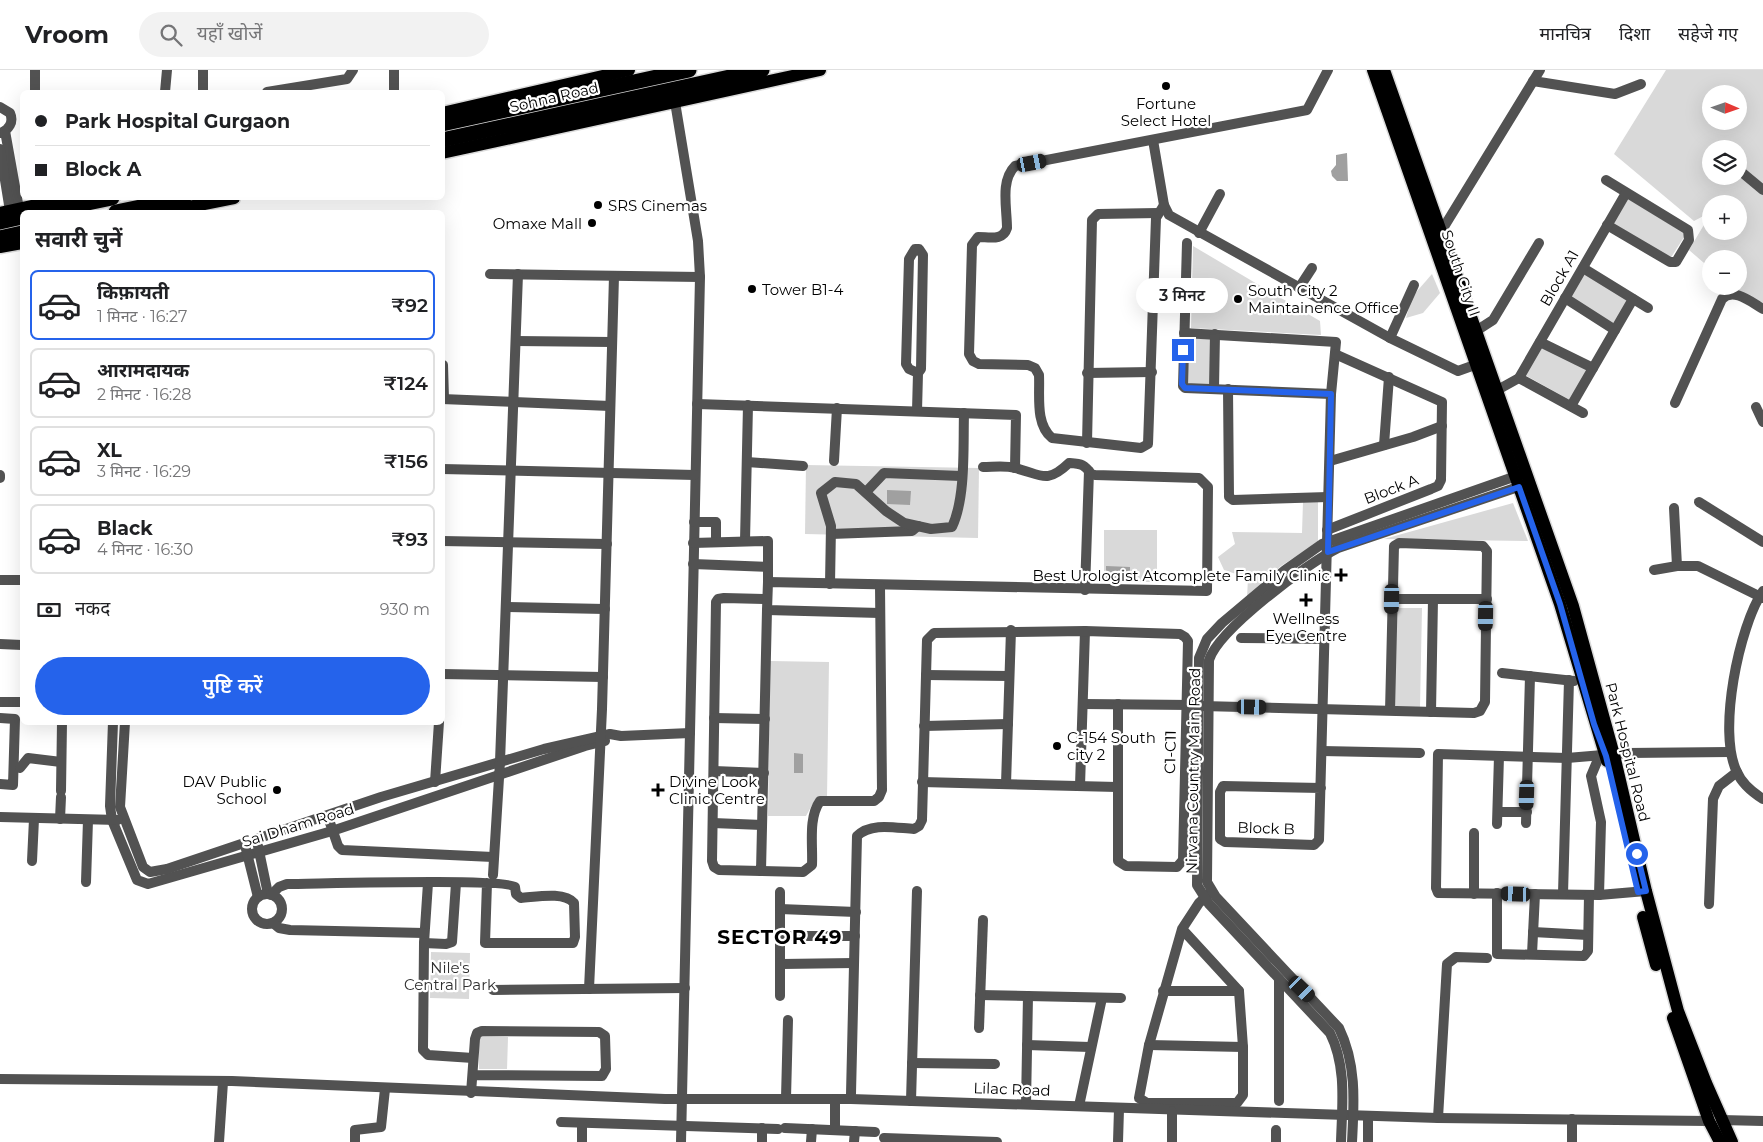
<!DOCTYPE html>
<html lang="hi">
<head>
<meta charset="utf-8">
<style>
  body { margin:0; font-family:Montserrat,"Noto Sans Devanagari",sans-serif; background:#f2f2f2; color:#202124; height:100vh; display:flex; flex-direction:column; font-size:19px; white-space:nowrap }
  * { box-sizing:border-box; margin:0 }
  p { font-size:16px; color:#757577 }
  .icon { flex:none; width:28px; height:28px; fill:none; stroke:currentColor; stroke-width:2; stroke-linecap:round; stroke-linejoin:round }
  .map { position:relative; flex:1; overflow:hidden }
  .sheet { position:absolute; left:20px; top:140px; width:425px; height:515px; display:flex; flex-direction:column; background:#fff; border-radius:8px; box-shadow:0 5px 20px #0002 }
  .sheet>* { flex:none }
  .hud { position:absolute; left:20px; top:20px; width:425px; height:110px; border-radius:8px; box-shadow:0 5px 20px #0002; display:grid; align-content:center; height:110px; padding:0 15px; background:#fff }
  .needle { width:32px; rotate:92deg }
  .controls { position:absolute; left:1702px; top:15px; display:grid; gap:10px }
  .controls a { display:grid; place-items:center; width:45px; height:45px; border-radius:50%; background:#fff; box-shadow:0 5px 20px #0002; font-size:25px }
  .end { position:absolute; width:22px; height:22px; margin:-11px; border:6px solid #2563eb; background:#fff; box-shadow:0 0 0 2px #fff }
  .from { border-radius:50% }
  .bubble { position:absolute; height:35px; border-radius:18px; background:#fff; box-shadow:0 5px 20px #0002; font-size:16px; font-weight:600; line-height:35px; text-align:center }
  .car { position:absolute; width:15px; height:30px; margin:-15px -8px; border-radius:6px; box-shadow:0 0 4px 1px #0007; background:linear-gradient(#222 24%,#8ab4d8 0 40%,#222 0 76%,#8ab4d8 0 86%,#222 0) }
  .hud b { display:flex; align-items:center; gap:18px; height:48px; font-size:19px }
  .hud b+b { border-top:1px solid #e0e0e0 }
  .hud i { width:12px; height:12px; background:#202124 }
  ul { padding:0; list-style:none }
  li { display:flex; align-items:center; gap:15px; height:70px; margin:0 10px 8px; padding:0 5px; border:2px solid #e0e0e0; border-radius:8px }
  li div { flex:1 }
  li b { display:block; font-size:19px }
  li em { font-style:normal; font-weight:600 }
  li.on { border-color:#2563eb }
  li>.icon { width:45px; height:45px; stroke-width:1.5 }
  h2 { padding:0 15px; font-size:22px; line-height:60px }
  .pay { display:flex; align-items:center; gap:12px; height:55px; padding:0 15px; font-size:19px }
  .pay p { margin-inline-start:auto }
  .action { display:flex; gap:10px; margin-top:auto; padding:10px 15px }
  .action a { flex:1; height:58px; border-radius:30px; background:#2563eb; color:#fff; font-size:20px; font-weight:600; line-height:58px; text-align:center }
  header { display:flex; align-items:center; gap:30px; box-sizing:border-box; height:70px; padding:0 25px; background:#fff; border-bottom:1px solid #e0e0e0 }
  header strong { font-size:24px }
  nav { display:flex; gap:28px; margin-inline-start:auto; font-size:18px }
  .search { width:350px; height:45px; background:#f2f2f2; display:flex; align-items:center; gap:12px; box-sizing:border-box; padding:0 18px; border-radius:28px; color:#757577; font-size:19px }
  .map>svg:first-child { display:block }
  .green { fill:#d9d9d9; fill-rule:evenodd }
  .water { fill:#a0a0a0 }
  .lines { fill:none; stroke-linecap:round; stroke-linejoin:round }
  .major-casing { stroke:#dbdbdb; stroke-width:15 }
  .highway-casing { stroke:#dbdbdb; stroke-width:18 }
  .minor { stroke:#525252; stroke-width:10 }
  .major { stroke:#000; stroke-width:12 }
  .highway { stroke:#000; stroke-width:15 }
  .route { stroke:#2563eb; stroke-width:6 }
  .poi-dot { fill:#000; stroke:#fff; stroke-width:2 }
  .labels { text-anchor:middle; dominant-baseline:central; stroke-width:4.5; stroke-linejoin:round; paint-order:stroke }
  .street-label { font-size:15px; fill:#000; stroke:#fff }
  .poi-label { font-size:15px; fill:#000; stroke:#fff; text-anchor:start }
  .park-label { font-size:15px; fill:#303030; stroke:#fff }
  .district-label { font-size:20px; font-weight:bold; letter-spacing:1px; fill:#000; stroke:#fff }
</style>
</head>
<body>
<header>
<strong>Vroom</strong>
<div class="search"><svg class="icon" aria-label="search" viewBox="0 0 24 24"><circle cx="10" cy="10" r="6"/><path d="M15 15l6 6"/></svg>यहाँ खोजें</div>
<nav><a>मानचित्र</a><a>दिशा</a><a>सहेजे गए</a></nav>
</header>
<div class="map">
<svg width="1763" height="1072" viewBox="0 0 1763 1072">
  <rect width="100%" height="100%" fill="#fff"/>
  <g class="green">
    <path d="M1666,0H1763V238L1730,216H1739V189H1711V199L1689,180L1711,143V161H1739V134H1711V142L1694,151L1614,84ZM1711,24H1739V51H1711ZM1711,79H1739V106H1711Z"/>
    <polygon points="1625,127 1686,164 1670,189 1610,152"/>
    <polygon points="1193,176 1320,251 1321,265 1191,258"/>
    <polygon points="1581,202 1628,230 1614,255 1567,228"/>
    <polygon points="1432,204 1440,223 1423,243 1406,248 1412,227"/>
    <polygon points="1187,266 1211,266 1210,317 1185,316"/>
    <polygon points="1541,274 1588,300 1570,330 1523,304"/>
    <polygon points="806,395 979,398 978,468 805,464"/>
    <polygon points="1303,432 1318,432 1318,472 1281,496 1247,528 1248,508 1224,500 1218,487 1235,474 1232,462 1302,463"/>
    <polygon points="1513,433 1528,471 1384,469"/>
    <rect x="1104" y="460" width="53" height="52"/>
    <polygon points="1391,538 1422,538 1420,637 1388,637"/>
    <polygon points="770,591 829,592 827,728 816,728 806,746 768,746"/>
    <polygon points="431,882 470,883 469,929 430,928"/>
    <polygon points="479,966 508,967 507,999 479,999"/>
  </g>
  <g class="water">
    <polygon points="1347,83 1348,111 1337,111 1332,106 1331,101 1336,95 1336,85"/>
    <polygon points="887,420 911,421 910,435 887,434"/>
    <polygon points="1106,496 1130,497 1130,508 1106,508"/>
    <polygon points="794,683 803,684 803,703 794,703"/>
  </g>
  <g class="lines">
    <defs>
      <g id="major">
        <polyline points="1373,0 1560,534 1607,691"/>
        <polyline points="1384,0 1573,536 1614,685 1646,821 1678,941 1706,1013 1732,1072"/>
        <polyline points="442,43 629,0"/>
        <polyline points="442,83 820,0"/>
        <polyline points="164,142 234,128"/>
        <polyline points="0,143 68,128"/>
        <polyline points="0,177 22,173"/>
        <polyline points="1643,847 1656,895"/>
        <polyline points="1673,948 1709,1051 1720,1072"/>
      </g>
      <g id="highway">
        <polyline points="442,54 689,0"/>
        <polyline points="442,70 762,0"/>
        <polyline points="44,142 112,128"/>
        <polyline points="116,142 184,128"/>
        <polyline points="0,152 22,147"/>
        <polyline points="0,168 22,163"/>
      </g>
    </defs>
    <use href="#major" class="major-casing"/>
    <use href="#highway" class="highway-casing"/>
    <g class="minor">
      <polyline points="203,0 203,22"/>
      <polyline points="1533,11 1615,24 1641,14"/>
      <polyline points="35,22 35,0"/>
      <polyline points="165,22 167,0"/>
      <polyline points="267,22 347,9 353,0"/>
      <polyline points="394,22 394,0"/>
      <polyline points="675,32 698,171 700,207 681,1072"/>
      <path d="M0,37L10,43C14,52 9,60 0,63"/>
      <polyline points="5,61 19,139"/>
      <polyline points="1153,70 1164,135 1169,145 1390,268"/>
      <polyline points="0,79 10,141"/>
      <polyline points="1739,100 1763,120"/>
      <polyline points="1606,110 1688,160 1689,170 1676,192 1670,192 1607,155"/>
      <path d="M1164,135L1156,148L1148,374L1141,378L1052,368C1035,354 1040,326 1039,305L1035,298L1028,295L979,294L973,291L969,284L972,175L978,167C990,167 1003,171 1007,158C1007,138 1000,111 1015,96L1307,40L1328,0"/>
      <polyline points="1199,163 1220,124"/>
      <polyline points="1439,165 1540,0"/>
      <polyline points="1187,173 1183,316 1185,318 1331,324"/>
      <polyline points="1583,198 1648,238"/>
      <polyline points="490,204 700,207"/>
      <polyline points="1414,215 1390,268 1458,301 1483,292"/>
      <polyline points="1299,218 1312,198"/>
      <polyline points="1565,228 1615,260"/>
      <polyline points="1476,261 1493,250 1539,173"/>
      <polyline points="1184,263 1336,272 1331,324 1319,770 1314,775 1225,772 1220,769 1220,722 1223,716 1321,718"/>
      <polyline points="516,271 612,272"/>
      <polyline points="1540,272 1593,298"/>
      <polyline points="443,295 444,329"/>
      <polyline points="1087,303 1152,302"/>
      <polyline points="1519,308 1583,343"/>
      <polyline points="1214,318 1215,264"/>
      <polyline points="1228,319 1229,427 1233,430 1328,427"/>
      <polyline points="1492,323 1519,308 1626,123"/>
      <polyline points="442,329 610,336"/>
      <path d="M1675,333L1722,229C1733,217 1751,232 1763,239"/>
      <polyline points="697,334 1016,345 1015,398"/>
      <polyline points="1571,336 1633,229"/>
      <polyline points="1756,337 1763,352"/>
      <polyline points="917,341 918,303 921,299 923,185 919,179 915,179 909,189 906,294 909,299 918,303"/>
      <polyline points="1087,373 1092,150 1098,144 1158,143"/>
      <polyline points="1384,375 1389,307"/>
      <polyline points="834,391 837,338"/>
      <polyline points="1330,391 1413,367 1442,356"/>
      <polyline points="747,392 803,396"/>
      <polyline points="442,399 695,405"/>
      <polyline points="0,405 0,408"/>
      <polyline points="866,422 884,403 961,406"/>
      <polyline points="1699,432 1763,472"/>
      <polyline points="1674,438 1677,496"/>
      <polyline points="694,452 716,452 716,472"/>
      <polyline points="1327,460 1431,419 1438,416 1441,410 1442,332 1335,284"/>
      <polyline points="831,464 912,461 918,456"/>
      <polyline points="442,471 607,474"/>
      <polyline points="745,471 748,335"/>
      <polyline points="693,473 768,471 768,512"/>
      <polyline points="693,494 768,497"/>
      <polyline points="1654,500 1677,496 1698,496 1763,528"/>
      <polyline points="0,510 22,510"/>
      <path d="M830,514L831,456L821,423L835,412L856,414L886,441L904,453L931,459L952,457C966,427 963,377 964,343"/>
      <polyline points="1085,520 1089,401"/>
      <path d="M1763,521C1739,556 1717,663 1737,702C1742,714 1752,722 1763,729"/>
      <polyline points="1392,529 1487,529"/>
      <polyline points="506,537 605,539"/>
      <polyline points="767,540 761,801 719,800 714,797 712,791 716,532 718,529 724,528 767,529"/>
      <path d="M880,543L767,540L768,512L1207,521L1208,417L1199,408L1095,405L1091,404C1084,394 1082,394 1069,393C1046,415 1041,404 1015,398C1005,395 993,397 983,397"/>
      <polyline points="1241,568 1325,569"/>
      <polyline points="0,574 22,575"/>
      <polyline points="1502,603 1574,611"/>
      <polyline points="442,604 603,607"/>
      <polyline points="926,605 1009,606"/>
      <polyline points="0,632 22,632"/>
      <polyline points="1083,634 1192,635"/>
      <polyline points="1202,636 1474,643 1480,641 1485,632 1487,481 1483,476 1399,473 1394,476 1390,641"/>
      <polyline points="1431,642 1433,529"/>
      <polyline points="0,648 15,649 13,715 0,714"/>
      <polyline points="714,648 765,649"/>
      <polyline points="113,652 110,736 112,750 137,810 148,814 332,761 585,676 605,671"/>
      <polyline points="125,652 120,737 143,797 150,802 167,799 381,727 544,679 610,664 621,666 690,663"/>
      <polyline points="924,656 1008,654"/>
      <polyline points="1322,681 1420,683"/>
      <polyline points="1599,687 1591,706 1601,752 1599,825"/>
      <polyline points="20,698 28,688 61,692"/>
      <polyline points="714,701 764,703"/>
      <polyline points="435,712 439,652"/>
      <polyline points="922,712 1117,717"/>
      <polyline points="1006,714 1011,560"/>
      <polyline points="1080,716 1085,561"/>
      <polyline points="61,721 62,652"/>
      <polyline points="1498,742 1527,742"/>
      <polyline points="0,747 118,750"/>
      <polyline points="328,747 338,776 342,780 493,787"/>
      <polyline points="60,749 61,727"/>
      <polyline points="713,753 762,755"/>
      <polyline points="1526,753 1530,606"/>
      <polyline points="1497,754 1499,686"/>
      <polyline points="258,776 268,824"/>
      <polyline points="246,779 258,827"/>
      <polyline points="32,791 34,749"/>
      <path d="M761,801L803,802L812,795C813,775 808,748 820,731H874L879,727L882,720L880,516"/>
      <polyline points="493,805 500,692 518,204"/>
      <polyline points="86,812 88,750"/>
      <polyline points="428,813 424,873 423,980 428,985 473,988"/>
      <polyline points="1646,821 1599,825 1438,823 1436,818 1438,684 1567,688 1627,683 1730,682"/>
      <polyline points="780,822 780,892 782,894 854,893"/>
      <polyline points="1497,823 1497,884 1584,886 1588,881 1589,825"/>
      <circle cx="267" cy="839" r="15"/>
      <polyline points="1474,824 1474,763"/>
      <polyline points="1563,824 1569,610"/>
      <path d="M271,825L279,817L287,814C314,814 506,808 515,817L516,824L521,828C536,827 564,821 574,833L575,867L573,873H485L487,813"/>
      <polyline points="1709,834 1713,729 1719,716 1737,702"/>
      <polyline points="780,839 856,842"/>
      <polyline points="273,853 279,858 290,860 424,863"/>
      <polyline points="1182,859 1239,921 1243,977 1243,1025 1237,1033 1147,1033 1139,1028 1149,975 1182,859 1199,833 1209,824"/>
      <polyline points="1533,862 1588,865"/>
      <polyline points="780,866 855,866"/>
      <polyline points="424,873 446,874 452,872 456,813"/>
      <polyline points="1532,884 1535,824"/>
      <polyline points="589,919 602,639 614,206"/>
      <polyline points="493,920 685,918"/>
      <polyline points="1163,921 1239,921"/>
      <polyline points="980,925 1121,928"/>
      <polyline points="780,926 780,893"/>
      <polyline points="979,958 983,850"/>
      <polyline points="1027,975 1090,977"/>
      <polyline points="1149,975 1243,977"/>
      <polyline points="912,993 995,994"/>
      <polyline points="0,1009 232,1011 665,1029 851,1029 1438,1048 1709,1051"/>
      <polyline points="471,1023 475,969 477,963 482,961 599,962 605,966 606,999 602,1006 473,1005"/>
      <path d="M851,1024L857,766C871,752 896,758 914,759L919,756L922,750L927,570L934,563L1085,561L1180,564L1185,567L1188,571L1183,790L1177,797L1126,796L1118,791V634"/>
      <polyline points="786,1028 788,950"/>
      <polyline points="911,1031 917,821"/>
      <polyline points="1279,1031 1279,909"/>
      <polyline points="1026,1034 1028,926"/>
      <polyline points="1079,1036 1102,928"/>
      <polyline points="1438,1048 1447,894 1456,887 1487,888"/>
      <polyline points="1721,1050 1763,1051"/>
      <polyline points="561,1052 778,1059"/>
      <polyline points="785,1058 875,1062"/>
      <polyline points="835,1060 835,1029"/>
      <polyline points="884,1068 997,1072"/>
      <polyline points="219,1072 223,1012"/>
      <polyline points="355,1072 355,1060 381,1057 385,1019"/>
      <polyline points="582,1072 582,1053"/>
      <polyline points="762,1072 762,1058"/>
      <polyline points="811,1072 812,1059"/>
      <polyline points="854,1072 855,1061"/>
      <polyline points="1118,1072 1119,1039"/>
      <polyline points="1172,1072 1172,1041"/>
      <polyline points="1276,1072 1276,1060"/>
      <path d="M1341,1072C1342,1035 1347,997 1330,963L1209,834L1197,815L1199,588L1207,569L1222,553L1285,500L1322,474L1522,404"/>
      <path d="M1352,1072C1354,1033 1357,995 1339,958L1216,827L1207,812L1209,590C1219,559 1308,493 1338,478L1524,415"/>
      <polyline points="1368,1072 1368,1046"/>
      <polyline points="1572,1072 1572,1049"/>
    </g>
    <use href="#major" class="major"/>
    <use href="#highway" class="highway"/>
  </g>
  <g class="lines">
    <polyline class="route" points="1183,280 1182,314 1185,318 1331,324 1328,482 1519,417 1560,534 1594,654 1606,686 1638,822 1646,821 1637,784"/>
  </g>
  <g class="poi-dot">
    <circle cx="1166" cy="16" r="5"/>
    <circle cx="598" cy="135" r="5"/>
    <circle cx="592" cy="153" r="5"/>
    <circle cx="752" cy="219" r="5"/>
    <circle cx="1238" cy="229" r="5"/>
    <path d="M1338.5 497.5h5v5h5v5h-5v5h-5v-5h-5v-5h5z"/>
    <path d="M1303.5 522.5h5v5h5v5h-5v5h-5v-5h-5v-5h5z"/>
    <circle cx="1057" cy="676" r="5"/>
    <circle cx="277" cy="720" r="5"/>
    <path d="M655.5 712.5h5v5h5v5h-5v5h-5v-5h-5v-5h5z"/>
  </g>
  <g class="labels">
    <g class="street-label">
      <text transform="translate(554 27) rotate(-13)">Sohna Road</text>
      <text transform="translate(1461 203) rotate(71)">South City II</text>
      <text transform="translate(1559 208) rotate(-60)">Block A1</text>
      <text transform="translate(1391 419) rotate(-21)">Block A</text>
      <text transform="translate(1170 682) rotate(-89)">C1-C11</text>
      <text transform="translate(1628 682) rotate(76)">Park Hospital Road</text>
      <text transform="translate(1193 701) rotate(-89)">Nirvana Country Main Road</text>
      <text transform="translate(298 755) rotate(-17)">Sai Dham Road</text>
      <text transform="translate(1266 758) rotate(2)">Block B</text>
      <text transform="translate(1012 1019) rotate(2)">Lilac Road</text>
    </g>
    <g class="poi-label">
      <text x="1166" y="33" text-anchor="middle">Fortune<tspan x="1166" dy="17">Select Hotel</tspan></text>
      <text x="608" y="135">SRS Cinemas</text>
      <text x="582" y="153" text-anchor="end">Omaxe Mall</text>
      <text x="762" y="219">Tower B1-4</text>
      <text x="1248" y="220">South City 2<tspan x="1248" dy="17">Maintainence Office</tspan></text>
      <text x="1330" y="505" text-anchor="end">Best Urologist Atcomplete Family Clinic</text>
      <text x="1306" y="548" text-anchor="middle">Wellness<tspan x="1306" dy="17">Eye Centre</tspan></text>
      <text x="1067" y="667">C-154 South<tspan x="1067" dy="17">city 2</tspan></text>
      <text x="267" y="711" text-anchor="end">DAV Public<tspan x="267" dy="17">School</tspan></text>
      <text x="669" y="711">Divine Look<tspan x="669" dy="17">Clinic Centre</tspan></text>
    </g>
    <g class="park-label">
      <text x="450" y="897">Nile's<tspan x="450" dy="17">Central Park</tspan></text>
    </g>
    <g class="district-label">
      <text x="780" y="867">SECTOR 49</text>
    </g>
  </g>
</svg>
<div class="controls">
<a><svg class="needle" viewBox="-14 -14 28 28"><path d="M0-13l5 13h-10z" fill="#e53935"/><path d="M0 13l5-13h-10z" fill="#757577"/></svg></a>
<a><svg class="icon" aria-label="layers" viewBox="0 0 24 24"><path d="M12 4l9 5-9 5-9-5zM3 14l9 5 9-5"/></svg></a>
<a>+</a>
<a>−</a>
</div>
<i class="end from" style="left:1637px;top:784px"></i>
<i class="end" style="left:1183px;top:280px"></i>
<div class="bubble" style="left:1136px;top:208px;width:92px">3 मिनट</div>
<i class="car" style="left:1032px;top:93px;rotate:79deg"></i>
<i class="car" style="left:1392px;top:529px;rotate:181deg"></i>
<i class="car" style="left:1486px;top:546px;rotate:181deg"></i>
<i class="car" style="left:1252px;top:637px;rotate:91deg"></i>
<i class="car" style="left:1527px;top:725px;rotate:182deg"></i>
<i class="car" style="left:1516px;top:824px;rotate:272deg"></i>
<i class="car" style="left:1302px;top:919px;rotate:134deg"></i>
<div class="hud">
<b><i class="from"></i>Park Hospital Gurgaon</b>
<b><i></i>Block A</b>
</div>
<section class="sheet">
<h2>सवारी चुनें</h2>
<ul>
<li class="on"><svg class="icon" aria-label="car" viewBox="0 0 24 24"><path d="M5 17H2v-5l4-1 3-4h7l3 4 3 1v5h-3M9 17h6M6 11h13"/><circle cx="7" cy="17" r="2"/><circle cx="17" cy="17" r="2"/></svg><div><b>किफ़ायती</b><p>1 मिनट · 16:27</p></div><em>₹92</em></li>
<li><svg class="icon" aria-label="car" viewBox="0 0 24 24"><path d="M5 17H2v-5l4-1 3-4h7l3 4 3 1v5h-3M9 17h6M6 11h13"/><circle cx="7" cy="17" r="2"/><circle cx="17" cy="17" r="2"/></svg><div><b>आरामदायक</b><p>2 मिनट · 16:28</p></div><em>₹124</em></li>
<li><svg class="icon" aria-label="car" viewBox="0 0 24 24"><path d="M5 17H2v-5l4-1 3-4h7l3 4 3 1v5h-3M9 17h6M6 11h13"/><circle cx="7" cy="17" r="2"/><circle cx="17" cy="17" r="2"/></svg><div><b>XL</b><p>3 मिनट · 16:29</p></div><em>₹156</em></li>
<li><svg class="icon" aria-label="car" viewBox="0 0 24 24"><path d="M5 17H2v-5l4-1 3-4h7l3 4 3 1v5h-3M9 17h6M6 11h13"/><circle cx="7" cy="17" r="2"/><circle cx="17" cy="17" r="2"/></svg><div><b>Black</b><p>4 मिनट · 16:30</p></div><em>₹93</em></li>
</ul>
<div class="pay"><svg class="icon" aria-label="cash" viewBox="0 0 24 24"><path d="M3 7h18v10H3z"/><circle cx="12" cy="12" r="2"/></svg>नकद<p>930 m</p></div>
<div class="action"><a>पुष्टि करें</a></div>
</section>
</div>
</body>
</html>
